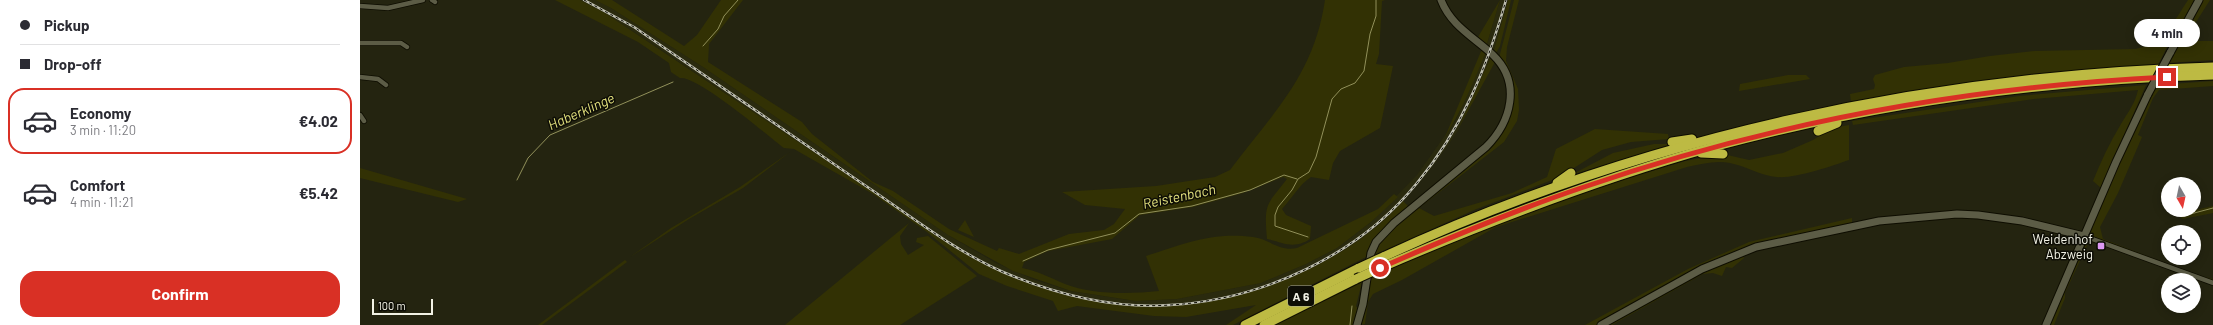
<!DOCTYPE html>
<html lang="en">
<head>
<meta charset="utf-8">
<style>
  body { margin:0; font-family:Barlow,sans-serif; background:#f2f2f3; color:#2b2b33; height:100vh; display:flex; flex-direction:column; font-size:15px; white-space:nowrap }
  * { box-sizing:border-box; margin:0 }
  p { font-size:13px; color:#7c7c81 }
  .icon { flex:none; width:22px; height:22px; fill:none; stroke:currentColor; stroke-width:2; stroke-linecap:round; stroke-linejoin:round }
  .map { position:relative; flex:1; overflow:hidden }
  .side { display:flex; flex-direction:column; background:#fff; width:360px }
  .side>* { flex:none }
  .top-card { display:grid; align-content:center; height:88px; padding:0 20px; background:#fff }
  .needle { width:26px; rotate:171deg }
  .fabs { position:absolute; left:1801px; top:177px; display:grid; gap:8px }
  .fabs a { display:grid; place-items:center; width:40px; height:40px; border-radius:50%; background:#fff; box-shadow:0 2px 10px #0003; font-size:20px }
  .scale { position:absolute; left:12px; bottom:10px; width:61px; box-sizing:border-box; padding-left:4px; border:2px solid #f2f2e5; border-top:0; font-size:11px; line-height:14px; white-space:nowrap; color:#f2f2e5; -webkit-text-stroke:3px #0d0d05; paint-order:stroke }
  .end { position:absolute; width:18px; height:18px; margin:-9px; border:5px solid #d93025; background:#fff; box-shadow:0 0 0 2px #fff }
  .from { border-radius:50% }
  .bubble { position:absolute; height:28px; border-radius:14px; background:#fff; box-shadow:0 2px 10px #0003; font-size:13px; font-weight:700; line-height:28px; text-align:center }
  .top-card b { display:flex; align-items:center; gap:14px; height:38px; font-size:15px }
  .top-card b+b { border-top:1px solid #e1e1e2 }
  .top-card i { width:10px; height:10px; background:#2b2b33 }
  ul { padding:0; list-style:none }
  li { display:flex; align-items:center; gap:12px; height:66px; margin:0 8px 6px; padding:0 12px; border:2px solid transparent; border-radius:16px }
  li div { flex:1 }
  li b { display:block; font-size:15px }
  li em { font-style:normal; font-weight:700 }
  li.current { border-color:#d93025 }
  li>.icon { width:36px; height:36px; stroke-width:1.5 }
  .primary-button { display:flex; gap:8px; margin-top:auto; padding:8px 20px }
  .primary-button a { flex:1; height:46px; border-radius:16px; background:#d93025; color:#fff; font-size:16px; font-weight:700; line-height:46px; text-align:center }
  main { display:flex; flex:1; min-height:0 }
  .map>svg:first-child { display:block }
  .built { fill:#2a2a0e }
  .green { fill:#323104 }
  .lines { fill:none; stroke-linecap:round; stroke-linejoin:round }
  .stream { stroke:#91905a; stroke-width:1 }
  .street-casing { stroke:#0e0d00; stroke-width:6 }
  .secondary-casing { stroke:#0e0d00; stroke-width:9 }
  .highway-casing { stroke:#0e0d00; stroke-width:11 }
  .street { stroke:#5c5c46; stroke-width:4.5 }
  .secondary { stroke:#5c5c46; stroke-width:7 }
  .highway { stroke:#bdba43; stroke-width:9 }
  .rail-casing { stroke:#bfbfb1; stroke-width:2.5 }
  .rail { stroke:#0d0d05; stroke-width:1; stroke-dasharray:3; stroke-linecap:butt }
  .secondary-bridge-casing { stroke:#0e0d00; stroke-width:9; stroke-linecap:butt }
  .highway-bridge-casing { stroke:#0e0d00; stroke-width:11; stroke-linecap:butt }
  .secondary-bridge { stroke:#5c5c46; stroke-width:7 }
  .highway-bridge { stroke:#bdba43; stroke-width:9 }
  .route { stroke:#d93025; stroke-width:5 }
  .poi-dot { fill:#dd99f3; stroke:#0d0d05; stroke-width:1.5 }
  .labels { text-anchor:middle; dominant-baseline:central; stroke-width:3; stroke-linejoin:round; paint-order:stroke }
  .shield { fill:#0d0d05; stroke:#adada2; stroke-width:1 }
  .shield-label { font-size:12px; font-weight:bold; fill:#f2f2e5 }
  .poi-label { font-size:13px; fill:#f2f2e5; stroke:#0d0d05; text-anchor:end }
  .water-label { font-size:14px; font-style:italic; fill:#e2e07d; stroke:#0d0d05 }
</style>
</head>
<body>
<main>
<section class="side">
<div class="top-card">
<b><i class="from"></i>Pickup</b>
<b><i></i>Drop-off</b>
</div>
<ul>
<li class="current"><svg class="icon" aria-label="car" viewBox="0 0 24 24"><path d="M5 17H2v-5l4-1 3-4h7l3 4 3 1v5h-3M9 17h6M6 11h13"/><circle cx="7" cy="17" r="2"/><circle cx="17" cy="17" r="2"/></svg><div><b>Economy</b><p>3 min · 11:20</p></div><em>€4.02</em></li>
<li><svg class="icon" aria-label="car" viewBox="0 0 24 24"><path d="M5 17H2v-5l4-1 3-4h7l3 4 3 1v5h-3M9 17h6M6 11h13"/><circle cx="7" cy="17" r="2"/><circle cx="17" cy="17" r="2"/></svg><div><b>Comfort</b><p>4 min · 11:21</p></div><em>€5.42</em></li>
</ul>
<div class="primary-button"><a>Confirm</a></div>
</section>
<div class="map">
<svg width="1853" height="325" viewBox="0 0 1853 325">
  <rect width="100%" height="100%" fill="#242410"/>
  <g class="built">
    <polygon points="220,0 235,0 251,8 343,67 588,235 636,263 675,280 711,291 776,301 817,299 901,283 946,264 977,248 1011,222 1057,175 1096,120 1126,52 1131,57 1099,129 1086,148 1065,176 1036,209 1006,236 970,259 918,284 887,293 838,304 775,307 717,299 693,292 643,273 623,263 581,238 306,53 245,13"/>
    <polygon points="1140,0 1147,0 1134,50 1126,47"/>
  </g>
  <g class="green">
    <path d="M195,0H220L245,13L606,254C714,315 831,325 945,271C981,254 1016,232 1043,201L1050,208C1030,221 1015,235 1006,257L873,325H866L896,305L826,317L794,316L717,306L698,311L693,301L647,286L619,274L567,232L513,194L434,149L424,148C407,135 337,75 320,78L311,72L309,63L278,42Z"/>
    <path d="M235,0H252L324,46L337,35L361,0H383L349,44L348,62L442,122L452,134L513,182L533,191L589,229L637,251L639,248L659,254L709,234L744,230L754,224L765,209L725,205L702,192L796,186L855,177L870,170C913,113 954,75 965,0H1025L1022,1L1019,54L1016,64L1033,66L1020,128L980,151L973,163L969,180L951,177C939,185 932,198 922,209L926,215L951,226L950,239C933,250 923,242 907,239C904,203 906,206 927,179L923,177L883,193L833,207L780,215L752,239L688,251L664,262L662,268C681,272 688,277 705,284C732,295 771,294 799,291L786,256C825,244 850,232 893,237C909,239 920,252 937,248L1018,209L1034,194L1038,197L1011,222L977,248L946,264L901,283L817,299L776,301L711,291L653,271L588,235L343,67L251,8Z"/>
    <path d="M1083,0C1093,13 1102,29 1118,37L1140,0L1126,47C1109,34 1091,20 1083,0Z"/>
    <polygon points="1148,0 1151,0 1140,46 1136,53 1134,50"/>
    <polygon points="1154,0 1159,0 1147,47 1146,61 1158,89 1159,110 1157,121 1144,142 1059,208 1074,216 1152,193 1187,177 1196,149 1235,129 1308,134 1309,139 1271,142 1242,150 1200,177 1114,210 1014,255 1019,241 1032,228 1139,136 1149,119 1152,108 1152,96 1139,58"/>
    <polygon points="1828,0 1836,0 1814,36 1805,36"/>
    <polygon points="1843,0 1850,0 1824,41 1853,41 1853,60 1808,63"/>
    <path d="M1808,41V45L1798,65C1694,71 1593,86 1491,102L1490,94L1514,89L1515,85L1513,79L1515,75L1544,67L1588,63L1630,56L1675,51L1775,49Z"/>
    <path d="M1122,49L1126,52C1114,81 1102,110 1085,137Z"/>
    <polygon points="1131,57 1135,62 1098,129"/>
    <polygon points="1428,75 1446,75 1450,79 1379,91 1380,84"/>
    <polygon points="1853,81 1853,86 1799,90 1793,98 1778,135 1782,137 1758,193 1740,227 1743,239 1834,274 1853,279 1853,283 1730,239 1705,293 1705,298 1694,325 1686,325 1756,162 1797,85"/>
    <path d="M1786,85L1741,188L1733,181C1741,161 1750,142 1761,124C1768,112 1775,104 1778,90L1674,99L1493,125L1492,121L1659,96Z"/>
    <path d="M1489,125V160C1472,166 1434,179 1417,177C1401,176 1386,166 1370,163C1356,160 1341,164 1327,167L1136,227L1042,280L1013,294L1008,302L1005,324L1000,325L1010,278L1025,269L1210,196L1272,177L1325,161L1363,154L1389,160L1423,153L1453,140L1472,128Z"/>
    <polygon points="1294,144 1312,144 1211,175 1253,153"/>
    <polygon points="430,152 383,188 329,219 270,257 311,228 380,187"/>
    <polygon points="0,168 107,199 98,202 0,178"/>
    <polygon points="1853,206 1853,213 1823,219 1819,216 1822,213"/>
    <polygon points="1492,218 1492,226 1382,252 1384,258 1372,268 1366,267 1362,276 1353,273 1343,274 1252,325 1225,325 1328,269 1389,242"/>
    <polygon points="605,220 614,237 598,230"/>
    <polygon points="549,223 540,236 541,244 548,255 564,245 556,242 557,238 568,236 617,276 540,325 425,325"/>
    <polygon points="265,260 267,262 182,325 178,325"/>
    <polygon points="1002,282 996,306 999,310 995,325 914,325"/>
  </g>
  <g class="lines">
    <g class="stream">
      <polyline points="343,46 358,29 364,16 378,0"/>
      <polyline points="157,180 168,158 190,135 313,82"/>
      <polyline points="1823,216 1853,208"/>
      <polyline points="948,237 915,226 915,215 918,207 932,190 938,179 949,172 956,157 972,99 981,89 995,83 1004,71 1010,34 1016,16 1016,0"/>
      <polyline points="663,261 688,250 755,233 779,214 832,206 890,190 924,175 937,179"/>
      <polyline points="990,325 992,306"/>
    </g>
    <defs>
      <g id="street">
        <polyline points="72,0 75,2"/>
        <polyline points="0,6 28,8 63,0"/>
        <polyline points="0,43 41,43 47,47"/>
        <polyline points="0,77 18,79 26,85"/>
        <polyline points="0,115 4,121"/>
        <polyline points="1724,236 1853,283"/>
      </g>
      <g id="secondary">
        <polyline points="1810,53 1839,0"/>
        <path d="M997,325L1003,304L1011,253L1016,242L1034,223L1126,147C1151,122 1162,83 1133,55C1114,37 1091,26 1081,0"/>
        <polyline points="1241,325 1342,269 1396,247 1519,221 1597,214 1618,215 1662,221 1724,236"/>
        <polyline points="1686,325 1756,162 1788,94"/>
      </g>
      <g id="highway">
        <polyline points="1458,131 1477,123"/>
        <polyline points="1312,142 1332,139"/>
        <polyline points="1341,153 1363,154"/>
        <polyline points="1197,183 1211,173"/>
        <path d="M1023,257C1282,137 1568,75 1853,67"/>
        <path d="M1020,268C1129,221 1239,179 1353,147C1515,103 1685,80 1853,75"/>
        <polyline points="885,325 999,268"/>
        <polyline points="904,325 996,279"/>
      </g>
    </defs>
    <use href="#street" class="street-casing"/>
    <use href="#secondary" class="secondary-casing"/>
    <use href="#highway" class="highway-casing"/>
    <use href="#street" class="street"/>
    <use href="#secondary" class="secondary"/>
    <use href="#highway" class="highway"/>
    <defs>
      <path id="rail" d="M224,0L274,27C350,79 426,131 503,184C548,214 593,250 643,272C695,294 753,309 810,305C902,300 999,255 1057,183C1102,129 1127,67 1146,0"/>
    </defs>
    <use href="#rail" class="rail-casing"/>
    <use href="#rail" class="rail"/>
    <defs>
      <polyline id="secondary-bridge" points="1788,94 1810,53"/>
      <g id="highway-bridge">
        <polyline points="999,268 1023,257"/>
        <polyline points="996,279 1020,268"/>
      </g>
    </defs>
    <use href="#secondary-bridge" class="secondary-bridge-casing"/>
    <use href="#highway-bridge" class="highway-bridge-casing"/>
    <use href="#secondary-bridge" class="secondary-bridge"/>
    <use href="#highway-bridge" class="highway-bridge"/>
  </g>
  <g class="lines">
    <path class="route" d="M1020,268C1086,239 1153,211 1221,188C1410,123 1608,87 1807,77"/>
  </g>
  <rect class="poi-dot" x="1737" y="242" width="8" height="8" rx="2"/>
  <g class="labels">
    <rect class="shield" x="928" y="286" width="26" height="20" rx="3"/>
    <g class="shield-label">
      <text x="941" y="296">A 6</text>
    </g>
    <g class="poi-label">
      <text x="1733" y="239">Weidenhof<tspan x="1733" dy="15">Abzweig</tspan></text>
    </g>
    <g class="water-label">
      <text transform="translate(221 111) rotate(-24)">Haberklinge</text>
      <text transform="translate(819 196) rotate(-12)">Reistenbach</text>
    </g>
  </g>
</svg>
<div class="fabs">
<a><svg class="needle" viewBox="-14 -14 28 28"><path d="M0-13l5 13h-10z" fill="#e53935"/><path d="M0 13l5-13h-10z" fill="#7c7c81"/></svg></a>
<a><svg class="icon" aria-label="locate" viewBox="0 0 24 24"><circle cx="12" cy="12" r="6"/><path d="M12 2v4M12 18v4M2 12h4M18 12h4"/></svg></a>
<a><svg class="icon" aria-label="layers" viewBox="0 0 24 24"><path d="M12 4l9 5-9 5-9-5zM3 14l9 5 9-5"/></svg></a>
</div>
<div class="scale">100 m</div>
<i class="end from" style="left:1020px;top:268px"></i>
<i class="end" style="left:1807px;top:77px"></i>
<div class="bubble" style="left:1774px;top:19px;width:66px">4 min</div>
</div>
</main>
</body>
</html>
